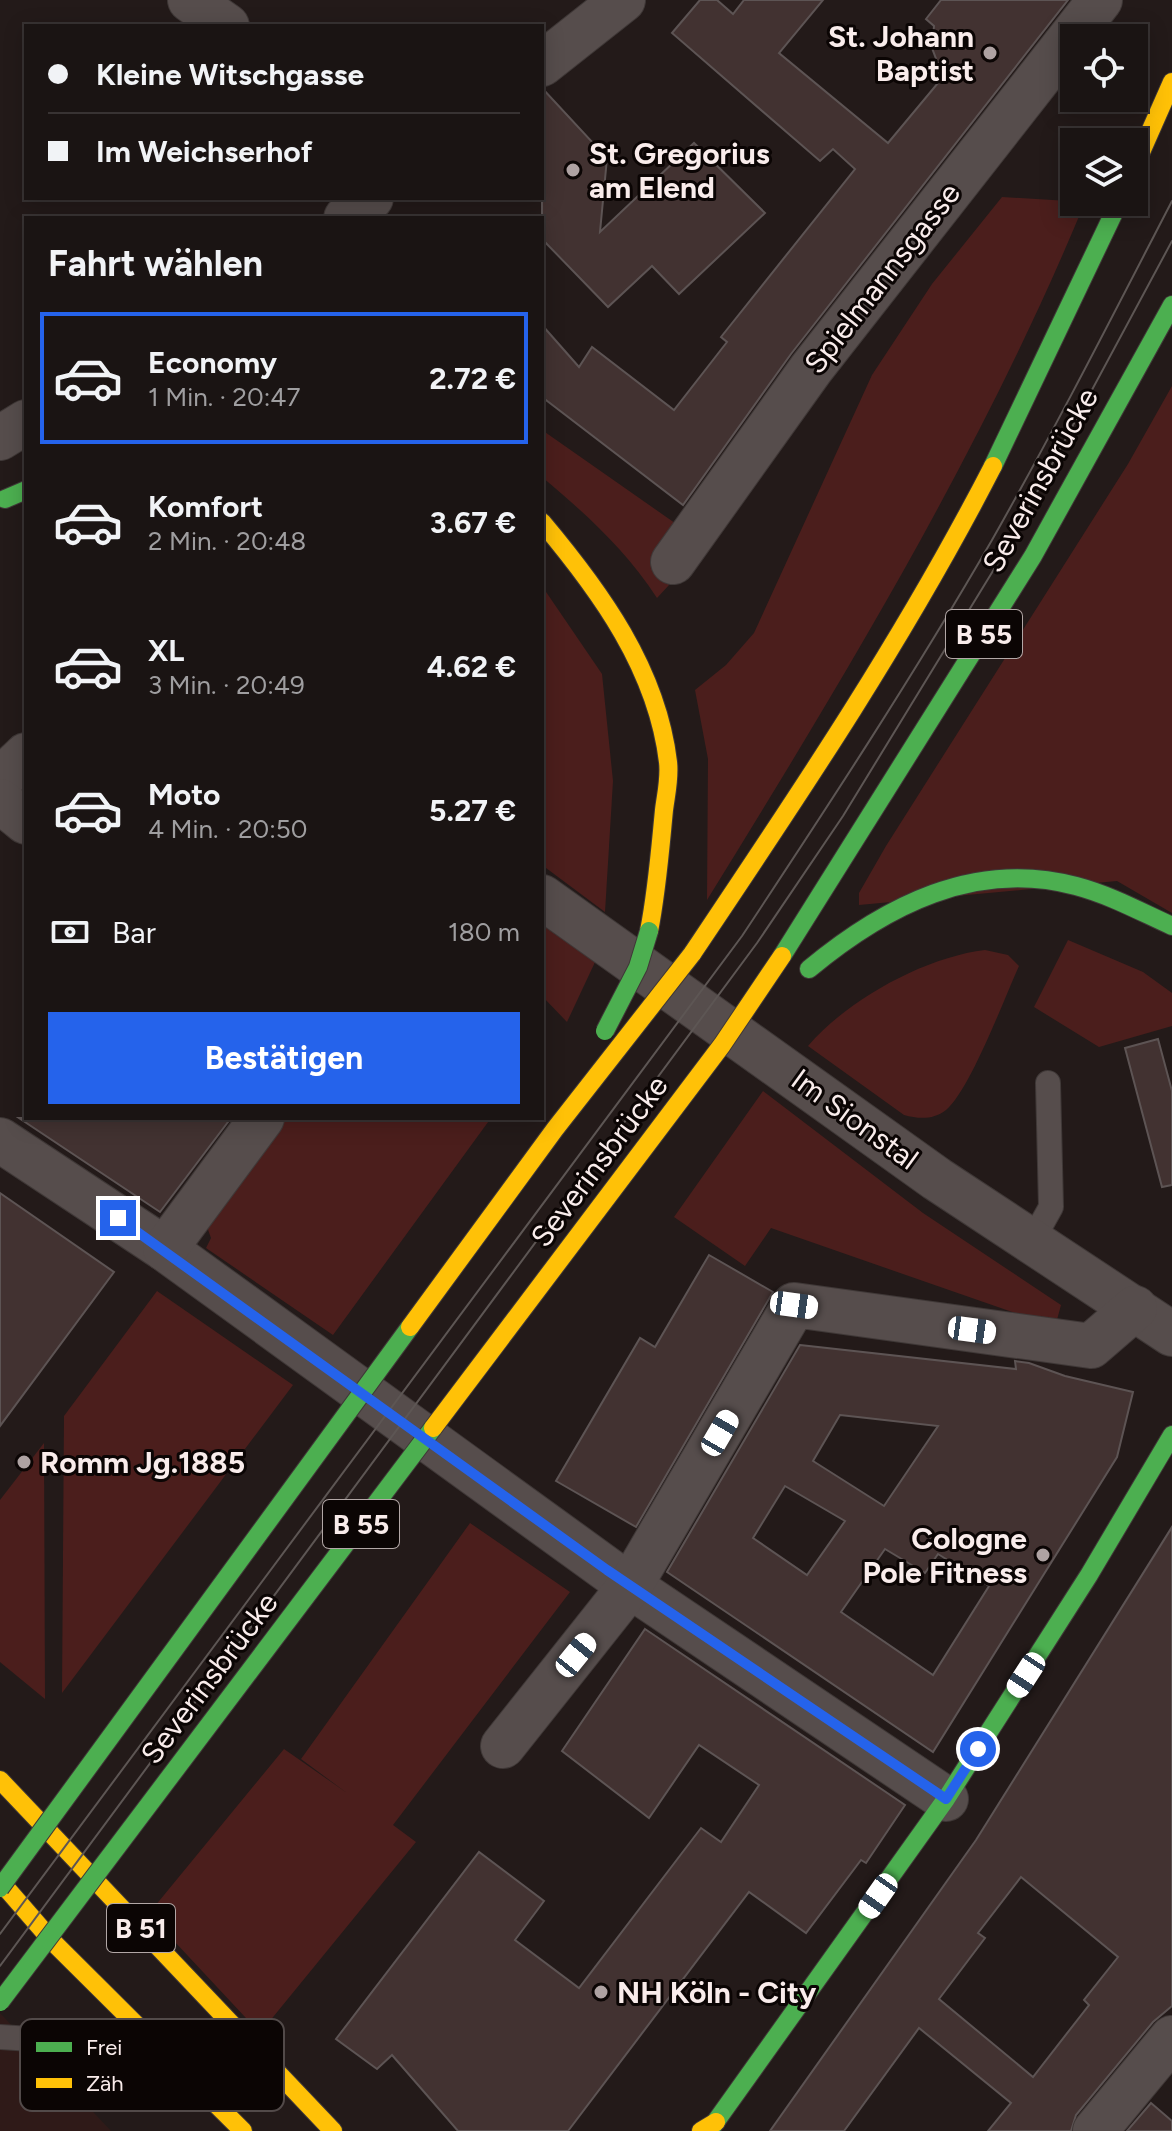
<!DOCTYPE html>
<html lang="de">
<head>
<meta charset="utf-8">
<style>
  body { margin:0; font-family:Figtree,sans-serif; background:#272121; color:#f1f3f6; height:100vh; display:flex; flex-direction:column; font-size:30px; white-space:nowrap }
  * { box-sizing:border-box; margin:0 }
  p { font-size:26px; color:#9f9ea0 }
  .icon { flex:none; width:44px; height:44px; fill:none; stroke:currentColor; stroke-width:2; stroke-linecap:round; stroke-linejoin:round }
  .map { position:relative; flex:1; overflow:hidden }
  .panel { position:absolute; left:24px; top:216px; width:520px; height:904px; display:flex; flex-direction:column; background:#1a1413; border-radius:0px; box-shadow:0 4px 20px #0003,0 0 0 2px #383333 }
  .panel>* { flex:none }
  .banner { position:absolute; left:24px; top:24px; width:520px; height:176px; border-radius:0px; box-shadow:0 4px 20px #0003,0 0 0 2px #383333; display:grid; align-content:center; height:176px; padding:0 24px; background:#1a1413 }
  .buttons { position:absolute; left:1060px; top:24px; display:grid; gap:16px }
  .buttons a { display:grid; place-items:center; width:88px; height:88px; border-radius:0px; background:#1a1413; box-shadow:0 4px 20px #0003,0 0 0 2px #383333; font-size:40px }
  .end { position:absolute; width:36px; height:36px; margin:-18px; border:10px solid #2563eb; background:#fff; box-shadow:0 0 0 4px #fff }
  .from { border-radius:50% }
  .car { position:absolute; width:24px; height:48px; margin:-24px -12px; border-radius:10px; box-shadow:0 0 6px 2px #0007; background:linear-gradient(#fff 24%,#345 0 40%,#fff 0 76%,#345 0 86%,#fff 0) }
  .banner b { display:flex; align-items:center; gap:28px; height:76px; font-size:30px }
  .banner b+b { border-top:2px solid #383333 }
  .banner i { width:20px; height:20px; background:#f1f3f6 }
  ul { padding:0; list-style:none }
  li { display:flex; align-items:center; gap:24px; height:132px; margin:0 16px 12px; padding:0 8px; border:4px solid transparent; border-radius:0px }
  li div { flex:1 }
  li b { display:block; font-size:30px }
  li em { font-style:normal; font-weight:700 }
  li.active { border-color:#2563eb }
  li>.icon { width:72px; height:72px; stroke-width:1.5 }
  h2 { padding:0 24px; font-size:36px; line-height:96px }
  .pay { display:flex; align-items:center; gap:20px; height:88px; padding:0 24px; font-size:30px }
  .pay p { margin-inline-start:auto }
  .button { display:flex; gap:16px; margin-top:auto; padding:16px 24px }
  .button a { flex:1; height:92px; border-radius:0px; background:#2563eb; color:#fff; font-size:32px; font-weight:700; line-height:92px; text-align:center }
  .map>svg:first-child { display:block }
  .built { fill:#2f1a18 }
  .green { fill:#4b1e1c }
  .building { fill:#423231; stroke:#5d5454; stroke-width:2; fill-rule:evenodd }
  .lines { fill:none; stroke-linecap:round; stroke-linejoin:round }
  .lane-casing { stroke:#3f3837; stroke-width:26 }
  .street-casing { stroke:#3f3837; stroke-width:46 }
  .fast-casing { stroke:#3f3837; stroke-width:20 }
  .slow-casing { stroke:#3f3837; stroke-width:20 }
  .lane { stroke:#564d4c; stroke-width:24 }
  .street { stroke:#564d4c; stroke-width:44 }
  .fast { stroke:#4caf50; stroke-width:18 }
  .slow { stroke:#ffc107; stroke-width:18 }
  .tram { stroke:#5d5654; stroke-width:2 }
  .fast-bridge-casing { stroke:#3f3837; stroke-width:20; stroke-linecap:butt }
  .slow-bridge-casing { stroke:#3f3837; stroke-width:20; stroke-linecap:butt }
  .fast-bridge { stroke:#4caf50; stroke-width:18 }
  .slow-bridge { stroke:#ffc107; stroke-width:18 }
  .route { stroke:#2563eb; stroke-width:10 }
  .poi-dot { fill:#aea2a2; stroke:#0b0504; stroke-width:3 }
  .labels { text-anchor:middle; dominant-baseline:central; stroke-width:6; stroke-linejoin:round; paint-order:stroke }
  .shield { fill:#0b0504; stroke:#b2a7a6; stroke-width:2 }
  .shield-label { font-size:28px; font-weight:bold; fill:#f9eceb }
  .poi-label { font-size:30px; font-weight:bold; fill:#f9eceb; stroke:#0b0504; text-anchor:start }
  .street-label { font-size:30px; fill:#f9eceb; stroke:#0b0504 }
  .key { fill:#0b0504; stroke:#524a49; stroke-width:2 }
  .key-label { font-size:22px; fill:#f9eceb }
</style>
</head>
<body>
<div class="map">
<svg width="1172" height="2131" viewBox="0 0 1172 2131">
  <rect width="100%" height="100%" fill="#231a19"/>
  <polygon class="built" points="0,2013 111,2131 0,2131"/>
  <g class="green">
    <path d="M1002,197L1085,202C984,447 846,675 707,900L708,759L695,690L726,665L754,633L872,375L932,284Z"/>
    <polygon points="1172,386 1172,913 1117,881 859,905 859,893 886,846 1128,464"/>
    <path d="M542,430L682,528L657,563L669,585L657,598C625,549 586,514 542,477Z"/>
    <polygon points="542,586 602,674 613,781 605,912 542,865"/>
    <polygon points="542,919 596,960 567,1022 542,996"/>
    <polygon points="1068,940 1143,972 1172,993 1172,1026 1099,1047 1034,1007"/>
    <path d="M985,950L1008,955L1019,966C1004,999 970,1090 946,1110C933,1120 919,1119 904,1115L808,1046C847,1000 925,957 985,950Z"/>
    <polygon points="763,1091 923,1213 1061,1305 1055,1327 771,1228 745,1266 674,1217"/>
    <polygon points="279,1118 491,1118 333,1335 206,1248 211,1238 206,1224"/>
    <polygon points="157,1291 293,1385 62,1693 64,1416"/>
    <polygon points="44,1443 45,1699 0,1662 0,1500"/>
    <polygon points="470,1523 570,1592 393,1825 416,1842 260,2033 160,1926 155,1906 284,1749 347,1793 301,1759"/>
  </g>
  <g class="building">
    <polygon points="700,0 717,0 733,14 744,0 823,0 779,53 888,143 943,77 932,48 934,26 926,19 941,0 1068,0 791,354 683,505 542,397 542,325 579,367 592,347 674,410 727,342 721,337 855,169 833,149 820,161 672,33"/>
    <polygon points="542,88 607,158 600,232 694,143 765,213 679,294 652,266 608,307 542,239"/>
    <polygon points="1158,1039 1172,1091 1172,1185 1162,1187 1125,1048"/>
    <polygon points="19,1118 231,1118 160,1212"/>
    <polygon points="0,1193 114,1272 0,1426"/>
    <polygon points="709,1255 773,1292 636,1527 556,1481 640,1338 655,1347"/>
    <path d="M800,1345L1016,1369L1015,1361L1029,1363L1065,1376L1133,1392L1117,1457L933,1752L667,1572ZM840,1415L938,1426L884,1506L813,1461ZM785,1486L845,1521L807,1575L753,1538ZM885,1549L925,1573L938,1554L989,1586L933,1675L841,1612Z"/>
    <path d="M1172,1527V2006L1153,2022L1076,2115L1071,2131H988L1011,2103L919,2028L844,2131H770L976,1840ZM1021,1877L1118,1957L1084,2000L1089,2005L1033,2077L939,1999L985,1938L978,1933Z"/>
    <polygon points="645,1629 905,1805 866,1863 861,1860 806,1933 749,1892 568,2131 458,2131 392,2055 377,2069 336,2039 479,1852 544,1901 515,1940 579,1988 701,1828 721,1842 759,1785 699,1745 649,1818 562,1751"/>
    <polygon points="1151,2103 1172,2121 1172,2131 1127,2131"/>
  </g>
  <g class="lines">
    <defs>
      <g id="lane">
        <polyline points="1032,1241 1051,1207 1048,1083"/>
        <polyline points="0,2037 77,2042"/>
      </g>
      <g id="street">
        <polyline points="190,0 227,26"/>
        <polyline points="542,64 623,0"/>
        <polyline points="346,218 371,198"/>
        <polyline points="0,438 26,422"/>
        <polyline points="673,562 811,369 1100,0"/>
        <polyline points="0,780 26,755"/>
        <polyline points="0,801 26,822"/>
        <polyline points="542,897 937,1179 1172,1334"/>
        <polyline points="0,1140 165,1249 630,1586 946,1799"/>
        <polyline points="165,1249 262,1118"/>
        <polyline points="503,1746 630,1586 794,1305 1091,1346 1135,1308"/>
        <polyline points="1095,2131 1172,2038"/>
      </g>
      <g id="fast">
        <polyline points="993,466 1119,202"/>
        <polyline points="5,499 26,490"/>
        <polyline points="782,956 1033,556 1172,305"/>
        <path d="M809,969C885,906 975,859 1076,886C1110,895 1141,912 1172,926"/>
        <polyline points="709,2131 946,1799 1089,1575 1172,1435"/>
      </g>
      <g id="slow">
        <polyline points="1134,168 1172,82"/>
        <path d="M542,522C600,591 657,669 668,762C670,778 666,794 664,810C660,851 657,891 649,931"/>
        <path d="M692,954C800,793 904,639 993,466"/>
        <polyline points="0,1780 333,2131"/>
        <polyline points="0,1881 53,1942 243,2131"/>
        <polyline points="701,2131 716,2122"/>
      </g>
    </defs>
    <use href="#lane" class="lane-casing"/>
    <use href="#street" class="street-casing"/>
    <use href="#fast" class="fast-casing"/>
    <use href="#slow" class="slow-casing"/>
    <use href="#lane" class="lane"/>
    <use href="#street" class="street"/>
    <use href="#fast" class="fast"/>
    <use href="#slow" class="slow"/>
    <g class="tram">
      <path d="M0,1934L742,936C828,806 914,675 992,540C1055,429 1113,315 1172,201"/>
      <polyline points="0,1966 757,943 843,816 1007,548 1172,241"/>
    </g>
    <defs>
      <g id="fast-bridge">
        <polyline points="605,1031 638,967 649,931"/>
        <polyline points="0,1888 410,1327"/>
        <polyline points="0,2002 433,1428"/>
      </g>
      <g id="slow-bridge">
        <polyline points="410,1327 555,1129 692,954"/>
        <polyline points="433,1428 722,1045 782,956"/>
      </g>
    </defs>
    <use href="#fast-bridge" class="fast-bridge-casing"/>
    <use href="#slow-bridge" class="slow-bridge-casing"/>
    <use href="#fast-bridge" class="fast-bridge"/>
    <use href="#slow-bridge" class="slow-bridge"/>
  </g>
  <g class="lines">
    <polyline class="route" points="118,1218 607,1570 946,1799 978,1749"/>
  </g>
  <g class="poi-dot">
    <circle cx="990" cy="53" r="8"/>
    <circle cx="573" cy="170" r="8"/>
    <circle cx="24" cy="1462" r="8"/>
    <circle cx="1043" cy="1555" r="8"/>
    <circle cx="601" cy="1992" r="8"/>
  </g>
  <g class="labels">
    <g class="shield">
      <rect x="946" y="610" width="76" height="48" rx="6"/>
      <rect x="323" y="1500" width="76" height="48" rx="6"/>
      <rect x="107" y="1904" width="68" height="48" rx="6"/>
    </g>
    <g class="shield-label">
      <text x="984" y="634">B 55</text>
      <text x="361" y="1524">B 55</text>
      <text x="141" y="1928">B 51</text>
    </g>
    <g class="poi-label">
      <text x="974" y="36" text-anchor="end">St. Johann<tspan x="974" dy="34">Baptist</tspan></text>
      <text x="589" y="153">St. Gregorius<tspan x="589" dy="34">am Elend</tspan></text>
      <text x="40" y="1462">Romm Jg.1885</text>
      <text x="1027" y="1538" text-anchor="end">Cologne<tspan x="1027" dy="34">Pole Fitness</tspan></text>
      <text x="617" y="1992">NH Köln - City</text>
    </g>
    <g class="street-label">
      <text transform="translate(882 278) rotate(-52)">Spielmannsgasse</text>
      <text transform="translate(1040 480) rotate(-61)">Severinsbrücke</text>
      <text transform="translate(855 1119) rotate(36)">Im Sionstal</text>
      <text transform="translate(599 1161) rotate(-53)">Severinsbrücke</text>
      <text transform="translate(209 1678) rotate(-53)">Severinsbrücke</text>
    </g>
  </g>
  <rect x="20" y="2019" width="264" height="92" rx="12" class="key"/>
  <rect x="36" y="2042" width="36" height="10" fill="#4caf50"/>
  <rect x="36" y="2078" width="36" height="10" fill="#ffc107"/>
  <g class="key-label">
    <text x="86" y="2055">Frei</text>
    <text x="86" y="2091">Zäh</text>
  </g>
</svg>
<div class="buttons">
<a><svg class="icon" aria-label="locate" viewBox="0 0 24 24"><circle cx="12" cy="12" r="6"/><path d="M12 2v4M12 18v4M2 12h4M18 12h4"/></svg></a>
<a><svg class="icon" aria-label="layers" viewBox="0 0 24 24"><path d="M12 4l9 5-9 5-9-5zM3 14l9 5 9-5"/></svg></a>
</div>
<i class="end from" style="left:978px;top:1749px"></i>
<i class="end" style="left:118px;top:1218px"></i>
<i class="car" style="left:794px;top:1305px;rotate:98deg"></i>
<i class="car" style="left:972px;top:1330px;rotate:98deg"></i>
<i class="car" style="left:720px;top:1433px;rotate:30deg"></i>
<i class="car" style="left:576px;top:1655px;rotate:39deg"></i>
<i class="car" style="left:1026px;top:1675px;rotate:213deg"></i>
<i class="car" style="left:878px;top:1896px;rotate:215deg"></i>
<div class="banner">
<b><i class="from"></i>Kleine Witschgasse</b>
<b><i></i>Im Weichserhof</b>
</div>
<section class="panel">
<h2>Fahrt wählen</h2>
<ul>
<li class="active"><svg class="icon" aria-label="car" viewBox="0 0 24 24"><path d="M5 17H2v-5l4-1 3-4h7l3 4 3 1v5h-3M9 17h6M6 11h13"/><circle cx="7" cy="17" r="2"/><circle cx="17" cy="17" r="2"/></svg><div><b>Economy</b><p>1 Min. · 20:47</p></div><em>2.72 €</em></li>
<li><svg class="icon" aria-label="car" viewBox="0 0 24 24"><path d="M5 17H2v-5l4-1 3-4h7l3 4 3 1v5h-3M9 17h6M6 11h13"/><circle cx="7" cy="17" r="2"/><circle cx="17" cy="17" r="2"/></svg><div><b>Komfort</b><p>2 Min. · 20:48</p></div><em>3.67 €</em></li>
<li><svg class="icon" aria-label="car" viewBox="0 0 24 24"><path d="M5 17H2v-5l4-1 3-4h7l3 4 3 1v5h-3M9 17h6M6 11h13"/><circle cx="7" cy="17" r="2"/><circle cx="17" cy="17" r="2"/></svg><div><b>XL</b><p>3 Min. · 20:49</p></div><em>4.62 €</em></li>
<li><svg class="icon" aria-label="car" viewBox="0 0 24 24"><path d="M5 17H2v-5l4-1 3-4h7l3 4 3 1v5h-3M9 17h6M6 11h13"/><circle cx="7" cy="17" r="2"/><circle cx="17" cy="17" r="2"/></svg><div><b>Moto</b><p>4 Min. · 20:50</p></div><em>5.27 €</em></li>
</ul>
<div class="pay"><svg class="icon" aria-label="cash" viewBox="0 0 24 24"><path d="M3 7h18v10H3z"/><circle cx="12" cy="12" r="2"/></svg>Bar<p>180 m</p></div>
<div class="button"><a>Bestätigen</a></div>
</section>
</div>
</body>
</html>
